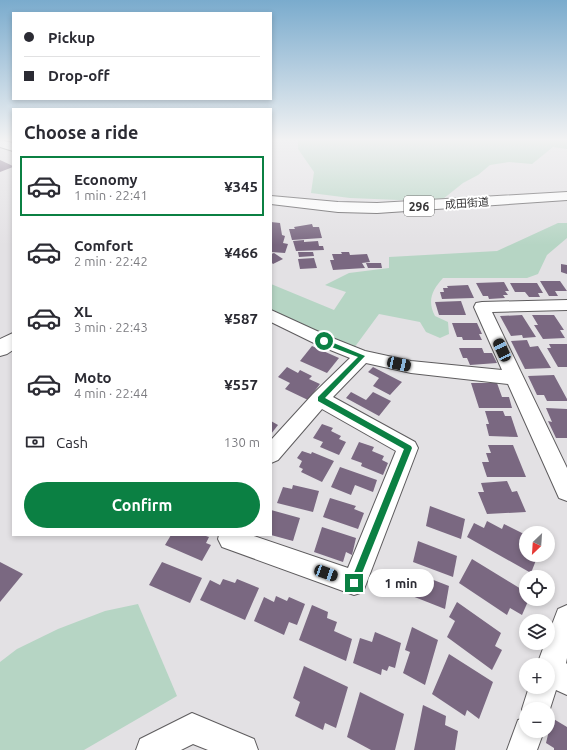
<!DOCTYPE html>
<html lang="en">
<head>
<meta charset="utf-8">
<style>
  body { margin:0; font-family:Ubuntu,"Noto Sans JP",sans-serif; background:#f7f7f7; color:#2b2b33; height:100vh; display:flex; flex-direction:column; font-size:15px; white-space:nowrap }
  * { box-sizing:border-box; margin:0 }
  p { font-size:13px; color:#7c7c81 }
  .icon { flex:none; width:22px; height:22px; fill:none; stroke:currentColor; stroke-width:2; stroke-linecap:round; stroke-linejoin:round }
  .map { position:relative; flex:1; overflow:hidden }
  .drawer { position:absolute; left:12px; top:108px; width:260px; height:428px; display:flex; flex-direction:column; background:#fff; border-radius:0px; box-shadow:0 2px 6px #0003 }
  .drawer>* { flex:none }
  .hud { position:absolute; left:12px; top:12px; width:260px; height:88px; border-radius:0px; box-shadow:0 2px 6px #0003; display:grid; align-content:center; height:88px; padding:0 12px; background:#fff }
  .needle { width:26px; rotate:205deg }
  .fabs { position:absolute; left:519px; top:526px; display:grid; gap:8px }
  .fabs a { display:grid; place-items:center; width:36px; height:36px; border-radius:50%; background:#fff; box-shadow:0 2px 6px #0003; font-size:20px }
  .end { position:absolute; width:18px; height:18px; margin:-9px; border:5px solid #0b8043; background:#fff; box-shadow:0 0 0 2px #fff }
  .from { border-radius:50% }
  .bubble { position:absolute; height:28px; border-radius:14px; background:#fff; box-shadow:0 2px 6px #0003; font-size:13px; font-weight:600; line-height:28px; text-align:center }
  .car { position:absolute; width:12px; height:24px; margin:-12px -6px; border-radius:5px; box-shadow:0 0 3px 1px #0007; background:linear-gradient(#222 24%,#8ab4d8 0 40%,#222 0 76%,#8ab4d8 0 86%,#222 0) }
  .hud b { display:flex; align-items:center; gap:14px; height:38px; font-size:15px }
  .hud b+b { border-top:1px solid #e1e1e2 }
  .hud i { width:10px; height:10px; background:#2b2b33 }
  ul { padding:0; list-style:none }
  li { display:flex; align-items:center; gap:12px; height:60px; margin:0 8px 6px; padding:0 4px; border:2px solid transparent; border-radius:0px }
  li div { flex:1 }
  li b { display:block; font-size:15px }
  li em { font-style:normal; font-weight:600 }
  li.selected { border-color:#0b8043 }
  li>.icon { width:36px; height:36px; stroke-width:1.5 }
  h2 { padding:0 12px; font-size:18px; line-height:48px }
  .pay { display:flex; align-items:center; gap:10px; height:44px; padding:0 12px; font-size:15px }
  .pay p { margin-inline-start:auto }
  .cta { display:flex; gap:8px; margin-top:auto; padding:8px 12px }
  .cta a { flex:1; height:46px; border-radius:24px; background:#0b8043; color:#fff; font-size:16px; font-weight:600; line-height:46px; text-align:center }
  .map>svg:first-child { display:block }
  .green { fill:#b6d5c4 }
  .building { fill:#7a6881 }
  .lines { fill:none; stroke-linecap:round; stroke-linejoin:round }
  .street-casing { stroke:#5e5c5e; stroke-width:2 }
  .secondary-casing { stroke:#5e5c5e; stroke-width:2 }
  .highway-casing { stroke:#5e5c5e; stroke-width:2 }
  .street { fill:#fff; fill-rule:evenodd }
  .secondary { fill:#fff; fill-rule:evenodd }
  .highway { fill:#fff; fill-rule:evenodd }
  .route { fill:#0b8043 }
  .labels { text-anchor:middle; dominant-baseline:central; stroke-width:4; stroke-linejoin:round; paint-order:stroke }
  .far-street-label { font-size:11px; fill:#363536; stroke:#fff }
  .shield { fill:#fff; stroke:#727272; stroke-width:1 }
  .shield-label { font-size:12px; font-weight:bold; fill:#363536 }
</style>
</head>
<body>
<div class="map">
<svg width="567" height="750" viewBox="0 0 567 750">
  <rect width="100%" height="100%" fill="#e3e1e4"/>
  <g class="green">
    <polygon points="296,140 567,140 567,149 553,147 532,164 509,162 490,165 478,175 463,183 443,199 399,200 350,198 311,193 314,172 298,149 298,141"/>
    <path d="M558,223H567V238L547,255L538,274L527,278H443C432,290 427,301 435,316L448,322L449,334L440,338L426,332L420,322L379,314L354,348L328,338L271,309V284L334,310L346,292L325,285L349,273L389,268V257L497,251Z"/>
    <polygon points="138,604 177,696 84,750 0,750 0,662 17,649 58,629 105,611"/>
  </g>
  <g class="building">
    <polygon points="0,160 13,166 13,167 0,172"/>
    <polygon points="271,222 280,223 282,235 285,236 283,243 288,244 285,253 271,252"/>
    <polygon points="312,224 313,227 319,227 322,238 292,240 289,229 295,229 294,227"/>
    <polygon points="304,240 304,242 318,241 319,246 323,246 324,250 296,251 293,241"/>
    <polygon points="298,252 313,252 314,256 299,257"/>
    <polygon points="341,252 349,252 350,255 367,254 370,262 362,263 365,268 333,270 330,260 334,260 332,254 342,254"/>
    <polygon points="274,253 283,259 273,264 271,262 271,254"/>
    <polygon points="314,258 317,268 300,269 298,259"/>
    <polygon points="366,263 381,263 382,268 368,268"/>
    <polygon points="561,264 567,265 567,274 561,272"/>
    <polygon points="540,281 560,281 567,291 555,291 558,296 549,296"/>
    <polygon points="504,282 509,291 505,291 508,295 503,295 505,298 489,299 488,296 483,296 476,283"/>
    <polygon points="510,283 537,283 543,293 538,293 540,297 529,297 525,292 515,292"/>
    <polygon points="468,285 474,298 442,299 440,292 444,292 443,288 448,288 447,286"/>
    <polygon points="461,301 466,315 439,315 435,302"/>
    <polygon points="522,315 536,337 523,338 522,335 511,336 500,316"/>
    <polygon points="532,315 554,315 564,330 560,330 565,338 543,339 534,325 538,325"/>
    <polygon points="452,323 477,323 482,334 479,334 482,340 463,340 462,337 457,337"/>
    <polygon points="527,340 530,347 538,346 551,368 525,369 511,341"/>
    <polygon points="549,344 567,344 567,367 558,367 547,348 551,348"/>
    <polygon points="312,346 339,358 327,373 300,361"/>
    <polygon points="459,348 482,348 484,353 492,353 497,363 470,365 467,358 463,358"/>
    <polygon points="287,367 298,373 300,370 312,376 309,379 320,384 308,400 285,389 290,383 278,377"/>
    <polygon points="373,367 402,382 390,395 373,386 379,378 368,372"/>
    <polygon points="554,375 567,399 567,401 547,401 544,395 537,395 528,376"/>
    <polygon points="471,383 497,383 502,397 509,397 512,408 479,408"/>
    <polygon points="351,392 366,400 373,392 391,401 379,416 346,398"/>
    <polygon points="546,408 567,409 567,438 556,438 548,421 552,422"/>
    <polygon points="485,411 503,411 505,416 511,416 518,437 489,436 486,424 489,424"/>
    <polygon points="271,421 278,425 271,434"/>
    <polygon points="322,424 333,428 331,431 341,436 339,439 346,442 339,455 320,447 323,442 313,438"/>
    <polygon points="359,442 374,447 372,451 384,456 382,460 388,463 383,475 361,466 362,463 351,459"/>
    <polygon points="488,445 513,445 526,477 487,477 482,462 489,462 486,453 491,453"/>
    <polygon points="302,451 311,454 312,452 334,461 322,482 301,472 303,469 299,467 302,461 297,458"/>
    <polygon points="340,467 377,480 373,492 355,485 351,495 331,487"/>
    <polygon points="507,481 512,492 517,491 526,512 487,514 478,492 484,492 481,483"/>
    <polygon points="293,485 319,491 313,512 277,503 283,487 292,489"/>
    <polygon points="330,498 356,506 354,509 364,513 358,529 323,517"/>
    <polygon points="430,506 465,519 461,539 426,526"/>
    <polygon points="271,510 300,518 293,541 271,535"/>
    <polygon points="487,521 502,529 504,524 526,535 526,555 538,555 531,573 467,537 474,523 484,528"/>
    <polygon points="322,527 356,538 352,555 346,552 343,562 314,552"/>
    <polygon points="171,535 203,535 209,537 206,543 211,545 202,561 165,545"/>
    <polygon points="418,541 457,556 453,577 413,562"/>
    <polygon points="472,559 526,592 526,599 529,599 522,615 510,608 507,615 459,583"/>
    <polygon points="0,562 23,574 0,602"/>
    <polygon points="162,562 202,578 190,603 149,585"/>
    <polygon points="413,572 449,586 445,609 407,594"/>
    <polygon points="223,579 235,583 237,579 259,588 245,620 200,600 210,580 220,585"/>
    <polygon points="276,596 287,601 289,597 305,604 297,625 289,622 284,635 254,621 264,597 274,602"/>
    <polygon points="457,602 501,633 495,646 502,650 492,670 447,637 455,621 449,617"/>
    <polygon points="312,605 328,612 327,618 337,622 334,631 352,639 346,661 299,640"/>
    <polygon points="412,627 438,640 425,685 403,673 410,652 405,650"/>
    <polygon points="375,632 401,643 395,668 389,666 387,671 382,669 381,675 353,663 360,638 372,642"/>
    <polygon points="449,654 493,682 479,719 467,710 465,716 432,694"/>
    <polygon points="304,666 348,687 336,728 325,723 323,730 295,716 300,702 293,698"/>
    <polygon points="360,692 404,714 395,750 371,750 347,737"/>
    <polygon points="423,705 446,716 445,725 458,731 455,750 414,750"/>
    <polygon points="552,718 567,727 567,750 554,750 554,748 546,743"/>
  </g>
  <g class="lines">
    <defs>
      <g id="street">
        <polygon points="567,300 567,310 492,312 567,468 567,501 559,498 508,384 411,373 366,363 333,397 415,442 418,448 363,592 354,595 222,547 218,539 219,535 251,535 348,568 396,451 322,409 278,460 271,463 271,440 313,394 350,358 318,345 271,322 271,310 330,337 365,351 411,361 502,370 474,307 476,303 482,302"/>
        <polygon points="567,605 567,658 566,663 567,664 567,695 556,690 548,715 548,709 526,709 526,731 544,731 537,750 507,750 518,720 525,718 522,709 529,687 548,687 548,665 537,665 545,643 548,643 548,635 558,609"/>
        <polygon points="192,713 254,739 258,750 208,750 193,744 181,750 136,750 140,739"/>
      </g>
      <polygon id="secondary" points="13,333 13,350 7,354 0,356 0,339"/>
      <g id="highway">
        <polygon points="0,140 13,143 13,151 0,147"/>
        <polygon points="567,192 567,200 377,213 338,212 271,204 271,196 338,202 377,203"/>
      </g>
    </defs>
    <use href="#street" class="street-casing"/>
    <use href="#secondary" class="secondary-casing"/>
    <use href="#highway" class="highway-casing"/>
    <use href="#street" class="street"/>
    <use href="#secondary" class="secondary"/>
    <use href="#highway" class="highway"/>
  </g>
  <linearGradient id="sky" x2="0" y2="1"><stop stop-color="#7aabcd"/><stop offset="0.57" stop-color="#f2f2f3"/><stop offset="1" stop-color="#f2f2f3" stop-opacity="0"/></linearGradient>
  <rect width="567" height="245" fill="url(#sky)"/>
  <polygon class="route" points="324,339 365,356 325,398 411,446 412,448 358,583 357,586 354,588 351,586 350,583 404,449 318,401 318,397 358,357 321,343 321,340"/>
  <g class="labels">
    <g class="far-street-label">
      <text transform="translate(467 203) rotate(-4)">成田街道</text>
    </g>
    <rect class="shield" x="404" y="196" width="30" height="20" rx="3"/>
    <g class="shield-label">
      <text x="419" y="206">296</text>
    </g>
  </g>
</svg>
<div class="fabs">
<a><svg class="needle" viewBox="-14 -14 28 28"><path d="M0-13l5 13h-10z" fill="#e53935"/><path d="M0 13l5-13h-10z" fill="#7c7c81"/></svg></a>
<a><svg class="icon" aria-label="locate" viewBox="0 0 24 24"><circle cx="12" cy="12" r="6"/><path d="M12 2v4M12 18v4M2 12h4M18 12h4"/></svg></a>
<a><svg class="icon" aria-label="layers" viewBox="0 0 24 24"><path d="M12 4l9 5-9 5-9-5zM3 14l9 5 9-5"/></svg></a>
<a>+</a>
<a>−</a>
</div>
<i class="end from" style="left:324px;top:341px"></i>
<i class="end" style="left:354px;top:583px"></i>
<div class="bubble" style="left:368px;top:569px;width:66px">1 min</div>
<i class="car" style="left:502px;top:350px;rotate:335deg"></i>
<i class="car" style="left:399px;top:364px;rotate:102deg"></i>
<i class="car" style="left:326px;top:573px;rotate:110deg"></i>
<div class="hud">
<b><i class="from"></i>Pickup</b>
<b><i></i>Drop-off</b>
</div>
<section class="drawer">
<h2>Choose a ride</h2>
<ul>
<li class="selected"><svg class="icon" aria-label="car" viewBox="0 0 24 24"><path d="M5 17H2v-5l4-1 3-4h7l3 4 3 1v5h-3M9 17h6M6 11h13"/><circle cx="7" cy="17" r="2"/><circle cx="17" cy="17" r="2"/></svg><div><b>Economy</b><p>1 min · 22:41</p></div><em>¥345</em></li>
<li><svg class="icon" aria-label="car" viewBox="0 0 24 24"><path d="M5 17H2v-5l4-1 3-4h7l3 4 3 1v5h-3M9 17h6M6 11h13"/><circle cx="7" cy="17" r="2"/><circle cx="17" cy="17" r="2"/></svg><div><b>Comfort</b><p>2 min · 22:42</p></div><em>¥466</em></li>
<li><svg class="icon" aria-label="car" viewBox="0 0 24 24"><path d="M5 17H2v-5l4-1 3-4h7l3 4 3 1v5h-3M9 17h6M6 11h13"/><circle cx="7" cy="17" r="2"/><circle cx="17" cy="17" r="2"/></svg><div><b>XL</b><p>3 min · 22:43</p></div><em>¥587</em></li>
<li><svg class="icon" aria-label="car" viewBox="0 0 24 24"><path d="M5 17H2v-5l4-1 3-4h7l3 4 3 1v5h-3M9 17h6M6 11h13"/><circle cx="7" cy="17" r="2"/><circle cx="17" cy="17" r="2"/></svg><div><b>Moto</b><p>4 min · 22:44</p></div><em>¥557</em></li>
</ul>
<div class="pay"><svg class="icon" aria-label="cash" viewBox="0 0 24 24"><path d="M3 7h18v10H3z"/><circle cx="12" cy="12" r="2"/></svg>Cash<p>130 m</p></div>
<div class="cta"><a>Confirm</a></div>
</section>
</div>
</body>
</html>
